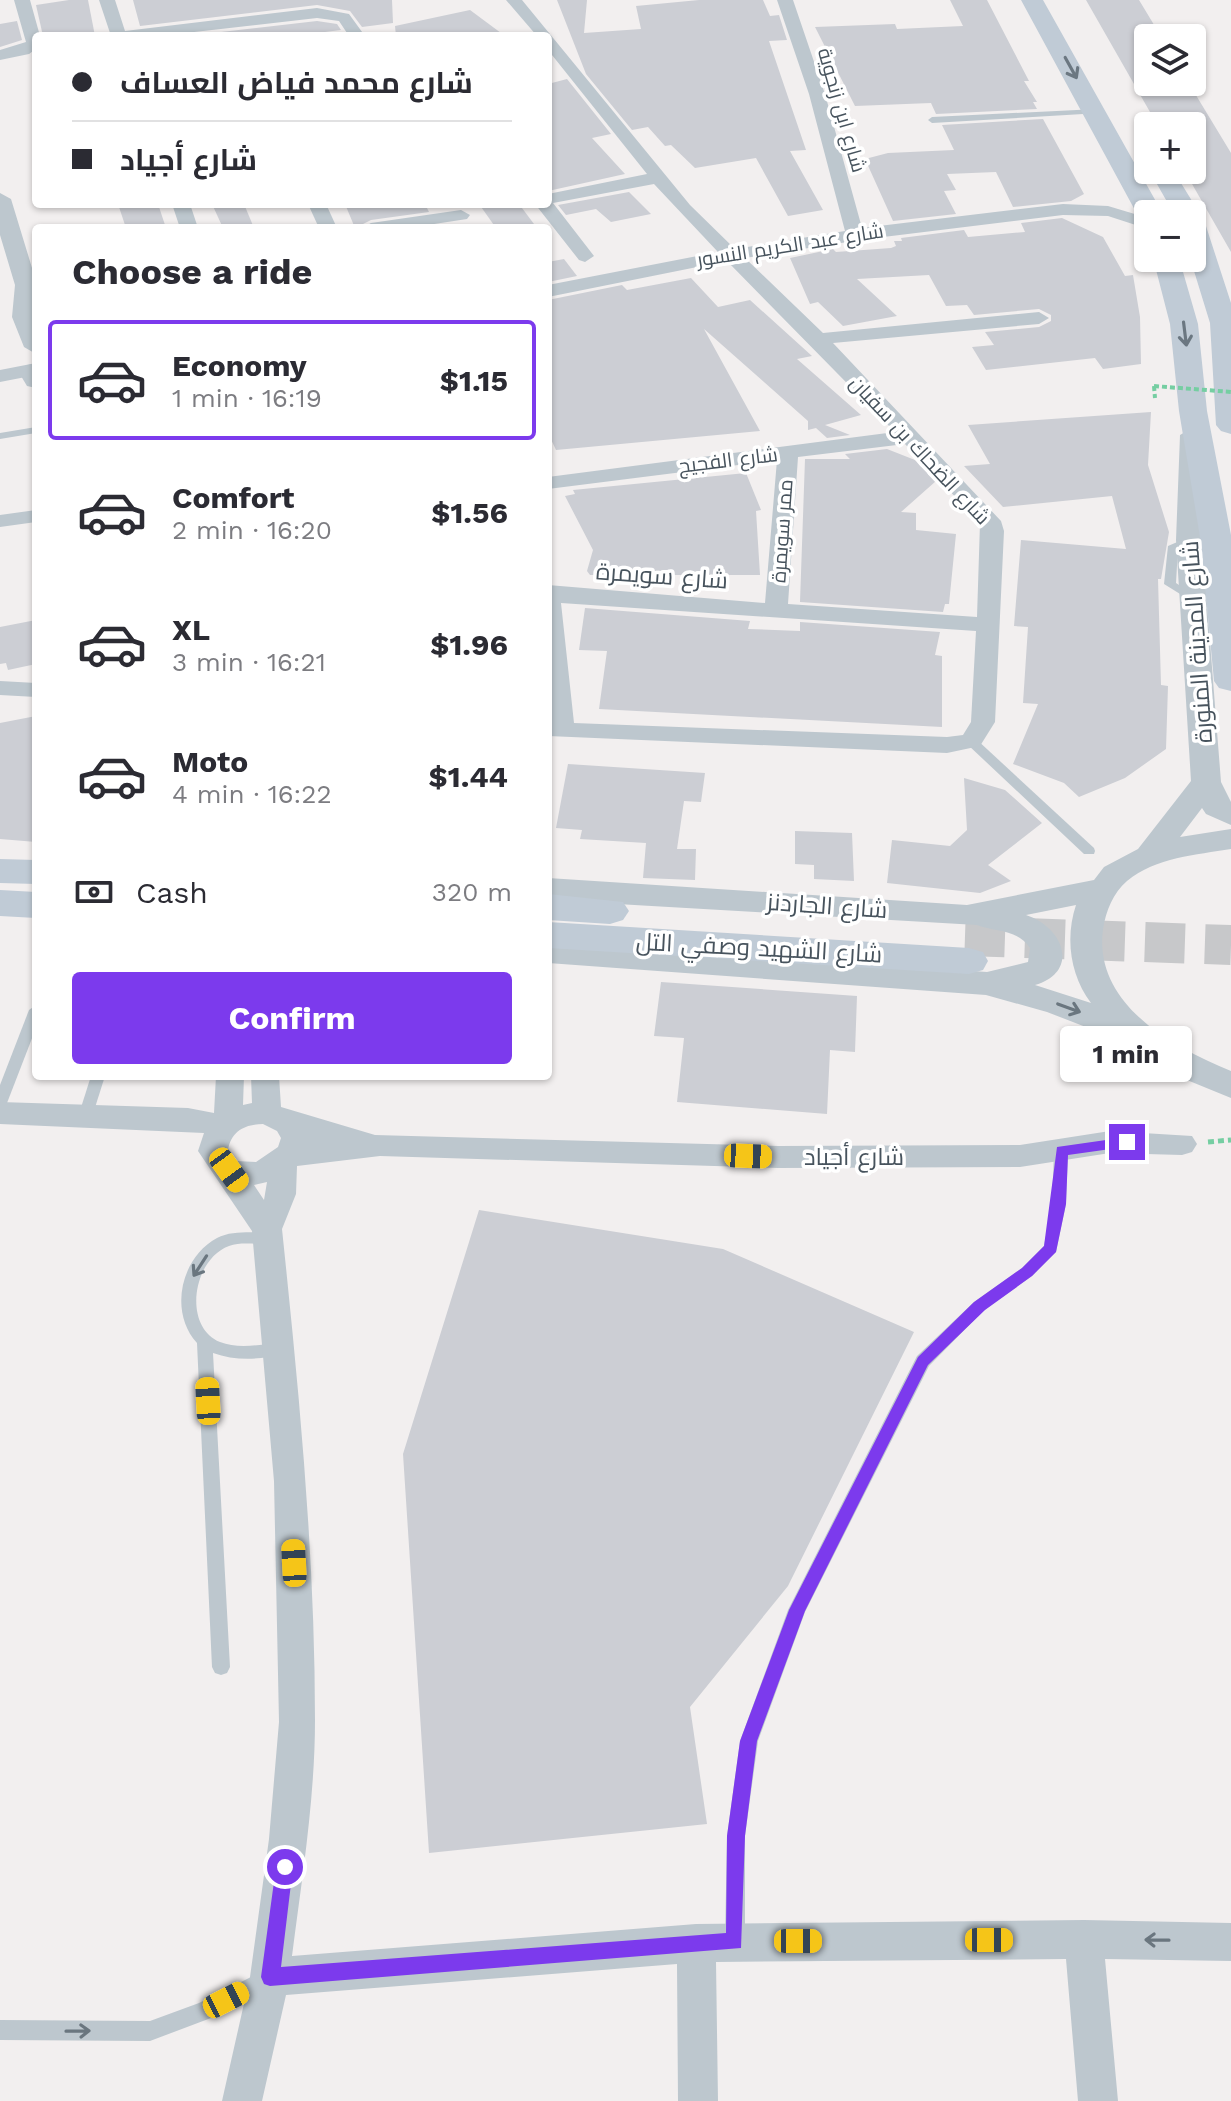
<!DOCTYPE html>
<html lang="en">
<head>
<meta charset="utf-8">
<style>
  body { margin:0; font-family:"Work Sans",Cairo,sans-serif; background:#f7f7f7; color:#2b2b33; height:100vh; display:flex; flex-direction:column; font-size:30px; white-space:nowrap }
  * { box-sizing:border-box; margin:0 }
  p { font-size:26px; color:#7c7c81 }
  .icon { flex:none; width:44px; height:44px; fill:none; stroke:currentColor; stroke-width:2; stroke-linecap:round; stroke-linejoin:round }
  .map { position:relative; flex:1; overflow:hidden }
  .details { position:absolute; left:32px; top:224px; width:520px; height:856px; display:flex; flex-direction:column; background:#fff; border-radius:8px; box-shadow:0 2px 6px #0004 }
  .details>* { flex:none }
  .hud { position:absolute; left:32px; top:32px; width:520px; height:176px; border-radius:8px; box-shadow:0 2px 6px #0004; display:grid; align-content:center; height:176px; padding:0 40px; background:#fff }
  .tools { position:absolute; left:1134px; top:24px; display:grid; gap:16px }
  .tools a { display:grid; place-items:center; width:72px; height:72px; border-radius:8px; background:#fff; box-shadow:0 2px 6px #0004; font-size:40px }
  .end { position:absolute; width:36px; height:36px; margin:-18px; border:10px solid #7c3aed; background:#fff; box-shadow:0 0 0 4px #fff }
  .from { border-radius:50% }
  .bubble { position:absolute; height:56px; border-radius:8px; background:#fff; box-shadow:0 2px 6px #0004; font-size:26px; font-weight:700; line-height:56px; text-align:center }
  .car { position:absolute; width:24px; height:48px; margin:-24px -12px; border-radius:10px; box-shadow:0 0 6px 2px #0007; background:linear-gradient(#f5c518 24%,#345 0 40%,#f5c518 0 76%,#345 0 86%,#f5c518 0) }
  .hud b { display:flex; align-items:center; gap:28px; height:76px; font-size:30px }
  .hud b+b { border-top:2px solid #e1e1e2 }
  .hud i { width:20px; height:20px; background:#2b2b33 }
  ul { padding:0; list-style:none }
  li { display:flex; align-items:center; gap:24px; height:120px; margin:0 16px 12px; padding:0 24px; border:4px solid transparent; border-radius:8px }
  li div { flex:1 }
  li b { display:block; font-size:30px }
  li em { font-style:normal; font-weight:700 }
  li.current { border-color:#7c3aed }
  li>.icon { width:72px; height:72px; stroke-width:1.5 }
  h2 { padding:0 40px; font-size:36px; line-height:96px }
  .pay { display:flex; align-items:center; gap:20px; height:88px; padding:0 40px; font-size:30px }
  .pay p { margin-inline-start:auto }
  .action { display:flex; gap:16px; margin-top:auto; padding:16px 40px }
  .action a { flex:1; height:92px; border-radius:8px; background:#7c3aed; color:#fff; font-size:32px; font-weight:700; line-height:92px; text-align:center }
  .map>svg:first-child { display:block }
  .building { fill:#ccced4 }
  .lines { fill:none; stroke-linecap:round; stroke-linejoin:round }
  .secondary-tunnel { stroke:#c7c8ca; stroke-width:40; stroke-dasharray:40 20; stroke-linecap:butt }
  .path-far1 { stroke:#75cea2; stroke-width:4; stroke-dasharray:5 3; stroke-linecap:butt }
  .path { stroke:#75cea2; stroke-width:5; stroke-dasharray:6 4; stroke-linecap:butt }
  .service { fill:#bdc7ce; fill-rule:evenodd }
  .minor { fill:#bdc7ce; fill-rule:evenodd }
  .tertiary { fill:#bdc7ce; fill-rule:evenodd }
  .secondary { fill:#c0cbd6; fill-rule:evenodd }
  .path-bridge { stroke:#75cea2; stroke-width:4; stroke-dasharray:5 3; stroke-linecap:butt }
  .oneway { stroke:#6b7781 }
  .oneway2 { stroke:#6a767f }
  .route { fill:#7c3aed }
  .labels { text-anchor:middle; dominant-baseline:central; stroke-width:7; stroke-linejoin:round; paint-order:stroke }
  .far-street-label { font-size:20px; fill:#47535d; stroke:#fff }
  .street-label { font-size:24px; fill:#47535d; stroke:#fff }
</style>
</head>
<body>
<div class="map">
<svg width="1231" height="2101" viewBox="0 0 1231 2101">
  <rect width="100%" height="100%" fill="#f2efef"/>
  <g class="building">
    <polygon points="69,0 88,0 95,36 43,36 36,5"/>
    <polygon points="133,0 392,0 393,23 362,27 350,11 317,5 140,26"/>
    <polygon points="557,0 587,0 584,33 641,29 636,6 699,0 763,0 770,16 779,15 787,40 769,41 806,150 790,151 823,210 788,216 756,158 695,168 671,145 665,146 648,127 632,130 586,74"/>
    <polygon points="950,0 987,0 1029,81 1024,81 1037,102 1033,102 1037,109 936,114 931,103 855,106 815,27 895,24 897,29 963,26"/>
    <polygon points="1086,0 1139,0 1162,38 1148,38 1148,82 1188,82 1231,153 1231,252 1184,170 1192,170 1192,126 1158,126"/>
    <polygon points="470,10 505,36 396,36 395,26"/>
    <polygon points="17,21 22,40 0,47 0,24"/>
    <polygon points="317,21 337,24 341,30 293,36 186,36"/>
    <polygon points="567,79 611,134 592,138 625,174 548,191 548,84"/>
    <polygon points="1043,119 1084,194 1071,201 1013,207 996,172 947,174 956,190 944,191 956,214 893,221 865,159 888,153 954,150 942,125"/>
    <polygon points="629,192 651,214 611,222 596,209 566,215 558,205"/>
    <polygon points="118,204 158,204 166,228 126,228"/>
    <polygon points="212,204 244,204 254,228 223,228"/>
    <polygon points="345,204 425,204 429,212 371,220 355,228"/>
    <polygon points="479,204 519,204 537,228 496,228"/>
    <polygon points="1062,218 1103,237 1125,276 1133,275 1140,317 1141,364 1103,369 1095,358 986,370 972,347 994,345 985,332 1039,327 1051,321 1051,315 1039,309 974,315 967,305 946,306 929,275 857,279 897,316 843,326 818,302 810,304 790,258 833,249 836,252 891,248 896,246 894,241 902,241 901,238 964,230 968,237 1025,232 1021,223"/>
    <polygon points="564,259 577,276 548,282 548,262"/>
    <polygon points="691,278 718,307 750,300 812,356 797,359 861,415 825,425 850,435 827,438 816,428 808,430 808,421 704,329 760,431 556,450 548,433 548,300 622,285 627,290"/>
    <polygon points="1151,412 1148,465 1169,532 1161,579 1158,579 1161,685 1168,686 1166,749 1125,778 1079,797 1064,783 1013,764 1038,704 1023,703 1028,627 1014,626 1021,540 1126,549 1112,496 1003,507 964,466 990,464 968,425"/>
    <polygon points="887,449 915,460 936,481 901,512 916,513 916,530 956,534 949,604 945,604 943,612 800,602 805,459 850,459 845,454"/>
    <polygon points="746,473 761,510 756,511 760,575 590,575 587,571 593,550 565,496 575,494 573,490"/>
    <polygon points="585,608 750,621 748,629 800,631 800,622 940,632 935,655 942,656 942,727 599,709 607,651 579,650"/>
    <polygon points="36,620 36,664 8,670 6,663 0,664 0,627"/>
    <polygon points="36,716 36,842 0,839 0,723"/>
    <polygon points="568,764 705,773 701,802 684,801 677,849 696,849 695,880 643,878 646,843 580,839 582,830 556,828"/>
    <polygon points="964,778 1005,790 1042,823 988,865 1011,881 980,893 887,883 892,840 950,846 967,830"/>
    <polygon points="795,831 852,833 854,881 814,879 814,865 795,864"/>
    <polygon points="661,982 857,996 855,1052 830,1050 827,1114 677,1102 684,1038 654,1036"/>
    <polygon points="479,1210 723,1249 914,1332 788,1586 690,1707 707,1824 429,1853 403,1454"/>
  </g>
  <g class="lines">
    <polyline class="secondary-tunnel" points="965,936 1231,945"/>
    <polyline class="path-far1" points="1154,386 1155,398"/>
    <polyline class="path" points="1208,1142 1231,1140"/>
    <g class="service">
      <polygon points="1097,109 1100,109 1100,113 932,123 928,120 932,117"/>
      <polygon points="36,427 36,433 0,439 0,433"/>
      <polygon points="1189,537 1194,540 1178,548 1176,583 1197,597 1197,601 1193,602 1164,584 1168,546"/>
      <polygon points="971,737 975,738 1094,848 1095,851 1094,854 1084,854 967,744 965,741"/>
      <polygon points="36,1005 36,1028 7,1103 5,1107 0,1108 0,1085 29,1010"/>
      <polygon points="91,1076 105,1076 92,1117 90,1121 80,1121 78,1117"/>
      <polygon points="1061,1146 1066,1147 1068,1151 1066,1204 1056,1252 1032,1276 984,1310 929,1366 805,1612 758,1741 745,1836 745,1941 742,1948 735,1951 728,1948 725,1941 727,1836 740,1741 788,1610 917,1356 974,1302 1022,1268 1044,1246 1052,1204 1054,1151 1056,1147"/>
      <path d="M267,1232L272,1234L275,1238L272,1242C259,1246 242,1241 229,1246C193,1259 182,1326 220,1342C237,1349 259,1345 276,1343L282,1344L284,1349L282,1354C260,1360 235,1361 213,1353L230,1667L227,1673L221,1675L215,1673L212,1667L197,1343C169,1313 180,1258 217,1238C232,1230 251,1233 267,1232Z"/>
      <polygon points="265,1970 272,1973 275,1980 272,1987 211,2018 150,2041 0,2040 0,2020 150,2021 199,2003"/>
    </g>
    <g class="minor">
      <polygon points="14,0 30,0 40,36 36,36 36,49 29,54 0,60 0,50 26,42"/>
      <polygon points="99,0 115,0 125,31 317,8 349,14 365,36 349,36 339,21 317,18 159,36 111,36"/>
      <path d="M506,0H522L690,205L735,249L845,231L809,94L777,0H793L825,94L862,228L1063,204L1108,206L1148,218V229L1108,216L1063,215L867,239L745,258L823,333L1039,312L1049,318L1039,324L833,343L1001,521L1004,531L995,722L980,746L947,753L548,736V585L765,603L777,460L548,489V477L895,432L727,261L548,297V285L718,252L654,184L553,203L594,256L585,262L579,260L535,204H548V194L647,174L548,50V36H537ZM905,444L980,523L977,617L788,604L798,457ZM561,603L976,631L971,722L963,735L947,737L574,723Z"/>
      <polygon points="172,204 190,204 198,228 180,228"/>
      <polygon points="308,204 326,204 337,228 319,228"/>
      <polygon points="461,210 470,215 467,219 408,228 362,228 371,223"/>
      <polygon points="36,363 36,375 0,382 0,370"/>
      <polygon points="36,510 36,522 0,527 0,515"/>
      <polygon points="0,681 36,683 36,697 0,695"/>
      <path d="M216,1076H244L243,1105L252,1103L251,1076H279L281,1107L375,1135L778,1146L1020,1145L1110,1131L1192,1136L1197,1144L1192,1152L1182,1155L1110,1153L1020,1167L778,1168L380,1156L297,1166L296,1194L282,1229C299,1392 315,1555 315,1720C315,1798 302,1878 292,1956L696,1924L1084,1920L1231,1923V1961L1105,1959L1118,2101H1078L1066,1959L716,1962L718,2101H678L677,1964L286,1995L262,2101H222L250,1977L269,1839L279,1722L274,1481L252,1231L198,1151L204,1133L0,1124V1102L188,1108L214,1113ZM263,1124L277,1131L281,1138L278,1147L256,1162L236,1161L228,1150C231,1131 245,1124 263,1124ZM267,1182L264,1200L254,1185Z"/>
    </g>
    <g class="tertiary">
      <polygon points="0,193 11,199 36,281 36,354 24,347 12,317 15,285 0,235"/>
      <polygon points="36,363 36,388 27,386 21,376 28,365"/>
      <path d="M1192,428L1204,435L1202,540L1221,782L1231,802V825L1206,814L1202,808L1180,837L1231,829V849C1196,855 1156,857 1127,881C1113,893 1106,911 1103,929C1093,1004 1172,1047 1231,1071V1098L1160,1069L1122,1041L1047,1012L986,995L548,963V941L987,972L1028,962L1030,948C1018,929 995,932 977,925L548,900V878L967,905L1094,880L1104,867L1138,849L1191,781L1176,540L1180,435ZM1076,905C1065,938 1070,975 1091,1003L1035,985C1081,971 1063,927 1026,915Z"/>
    </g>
    <g class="secondary">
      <polygon points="1021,0 1043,0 1163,214 1148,214 1148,221 1137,214"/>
      <polygon points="1149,170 1173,170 1200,214 1198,217 1205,223 1231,303 1231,434 1221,431 1216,425 1210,323 1190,258 1192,214 1174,214"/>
      <polygon points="1153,258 1179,258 1198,324 1207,411 1231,535 1231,691 1219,688 1214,681 1201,543 1179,411 1170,324"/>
      <polygon points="0,859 36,860 36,884 0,883"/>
      <polygon points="0,890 36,892 36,918 0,916"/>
      <polygon points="548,894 623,902 629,911 623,920 610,924 548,920"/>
      <polygon points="548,922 969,948 983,952 988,961 983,970 969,974 548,948"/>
    </g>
    <polyline class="path-bridge" points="1154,386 1231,392"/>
  </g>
  <defs><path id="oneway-shaft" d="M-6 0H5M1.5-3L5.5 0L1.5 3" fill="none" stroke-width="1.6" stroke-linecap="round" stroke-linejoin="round" transform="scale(2)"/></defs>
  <g class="oneway">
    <use href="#oneway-shaft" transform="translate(1071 68) rotate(61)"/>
    <use href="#oneway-shaft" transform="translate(1185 334) rotate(83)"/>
  </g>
  <g class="oneway2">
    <use href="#oneway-shaft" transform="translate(1069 1008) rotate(20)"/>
    <use href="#oneway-shaft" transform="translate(200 1266) rotate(123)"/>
    <use href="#oneway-shaft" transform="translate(1157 1940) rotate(-179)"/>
    <use href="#oneway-shaft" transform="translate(78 2031) rotate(-1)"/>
  </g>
  <polygon class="route" points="1127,1137 1134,1142 1132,1146 1068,1155 1066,1204 1056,1252 1032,1276 985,1310 928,1365 805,1611 757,1741 745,1836 741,1948 270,1986 264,1984 261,1977 276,1867 285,1858 293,1867 281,1967 726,1933 727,1836 740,1741 789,1610 918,1357 974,1302 1022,1268 1044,1246 1057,1147"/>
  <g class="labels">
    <g class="far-street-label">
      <text transform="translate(842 110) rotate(74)">شارع ابن زنجوية</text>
      <text transform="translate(790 245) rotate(-9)">شارع عبد الكريم النسور</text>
      <text transform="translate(920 450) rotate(47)">شارع الضحاك بن سفيان</text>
      <text transform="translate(728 460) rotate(-7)">شارع الفجيج</text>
      <text transform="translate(782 531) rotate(-86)">ممر سويمرة</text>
    </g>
    <g class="street-label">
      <text transform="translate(662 576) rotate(4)">شارع سويمرة</text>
      <text transform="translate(1197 642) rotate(-94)">شارع المدينة المنورة</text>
      <text transform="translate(827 906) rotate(4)">شارع الجاردنز</text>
      <text transform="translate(759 948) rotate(3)">شارع الشهيد وصفي التل</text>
      <text x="854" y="1157">شارع أجياد</text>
    </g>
  </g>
</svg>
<div class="tools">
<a><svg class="icon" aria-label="layers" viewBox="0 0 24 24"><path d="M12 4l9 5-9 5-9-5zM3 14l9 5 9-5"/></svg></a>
<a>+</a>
<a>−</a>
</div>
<i class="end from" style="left:285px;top:1867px"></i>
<i class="end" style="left:1127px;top:1142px"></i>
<div class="bubble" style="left:1060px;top:1026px;width:132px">1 min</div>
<i class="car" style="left:748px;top:1156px;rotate:92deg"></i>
<i class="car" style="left:229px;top:1170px;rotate:144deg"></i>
<i class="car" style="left:208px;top:1401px;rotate:357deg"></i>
<i class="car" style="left:294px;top:1563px;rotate:357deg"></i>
<i class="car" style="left:989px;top:1940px;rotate:90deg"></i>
<i class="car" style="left:798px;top:1941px;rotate:90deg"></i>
<i class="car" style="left:226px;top:2000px;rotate:63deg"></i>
<div class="hud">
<b><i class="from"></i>شارع محمد فياض العساف</b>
<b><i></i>شارع أجياد</b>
</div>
<section class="details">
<h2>Choose a ride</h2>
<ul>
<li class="current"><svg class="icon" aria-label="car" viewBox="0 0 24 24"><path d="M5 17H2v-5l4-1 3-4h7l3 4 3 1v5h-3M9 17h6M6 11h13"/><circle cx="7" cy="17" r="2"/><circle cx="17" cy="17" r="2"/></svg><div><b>Economy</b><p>1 min · 16:19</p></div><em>$1.15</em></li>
<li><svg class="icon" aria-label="car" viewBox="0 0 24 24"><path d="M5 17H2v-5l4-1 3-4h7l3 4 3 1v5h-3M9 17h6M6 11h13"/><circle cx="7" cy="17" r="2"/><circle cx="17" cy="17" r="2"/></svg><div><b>Comfort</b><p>2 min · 16:20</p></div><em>$1.56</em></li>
<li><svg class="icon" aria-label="car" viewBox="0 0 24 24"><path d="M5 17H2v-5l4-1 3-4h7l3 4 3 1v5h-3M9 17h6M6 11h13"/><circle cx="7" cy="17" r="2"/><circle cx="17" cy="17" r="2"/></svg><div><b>XL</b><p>3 min · 16:21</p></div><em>$1.96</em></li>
<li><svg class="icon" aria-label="car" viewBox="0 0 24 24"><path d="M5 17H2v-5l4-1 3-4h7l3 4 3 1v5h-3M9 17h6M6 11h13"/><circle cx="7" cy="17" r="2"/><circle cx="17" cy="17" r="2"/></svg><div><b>Moto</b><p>4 min · 16:22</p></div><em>$1.44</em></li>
</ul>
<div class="pay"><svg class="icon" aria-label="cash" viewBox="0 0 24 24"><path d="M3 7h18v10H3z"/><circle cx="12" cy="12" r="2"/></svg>Cash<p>320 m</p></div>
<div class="action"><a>Confirm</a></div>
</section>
</div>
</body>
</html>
